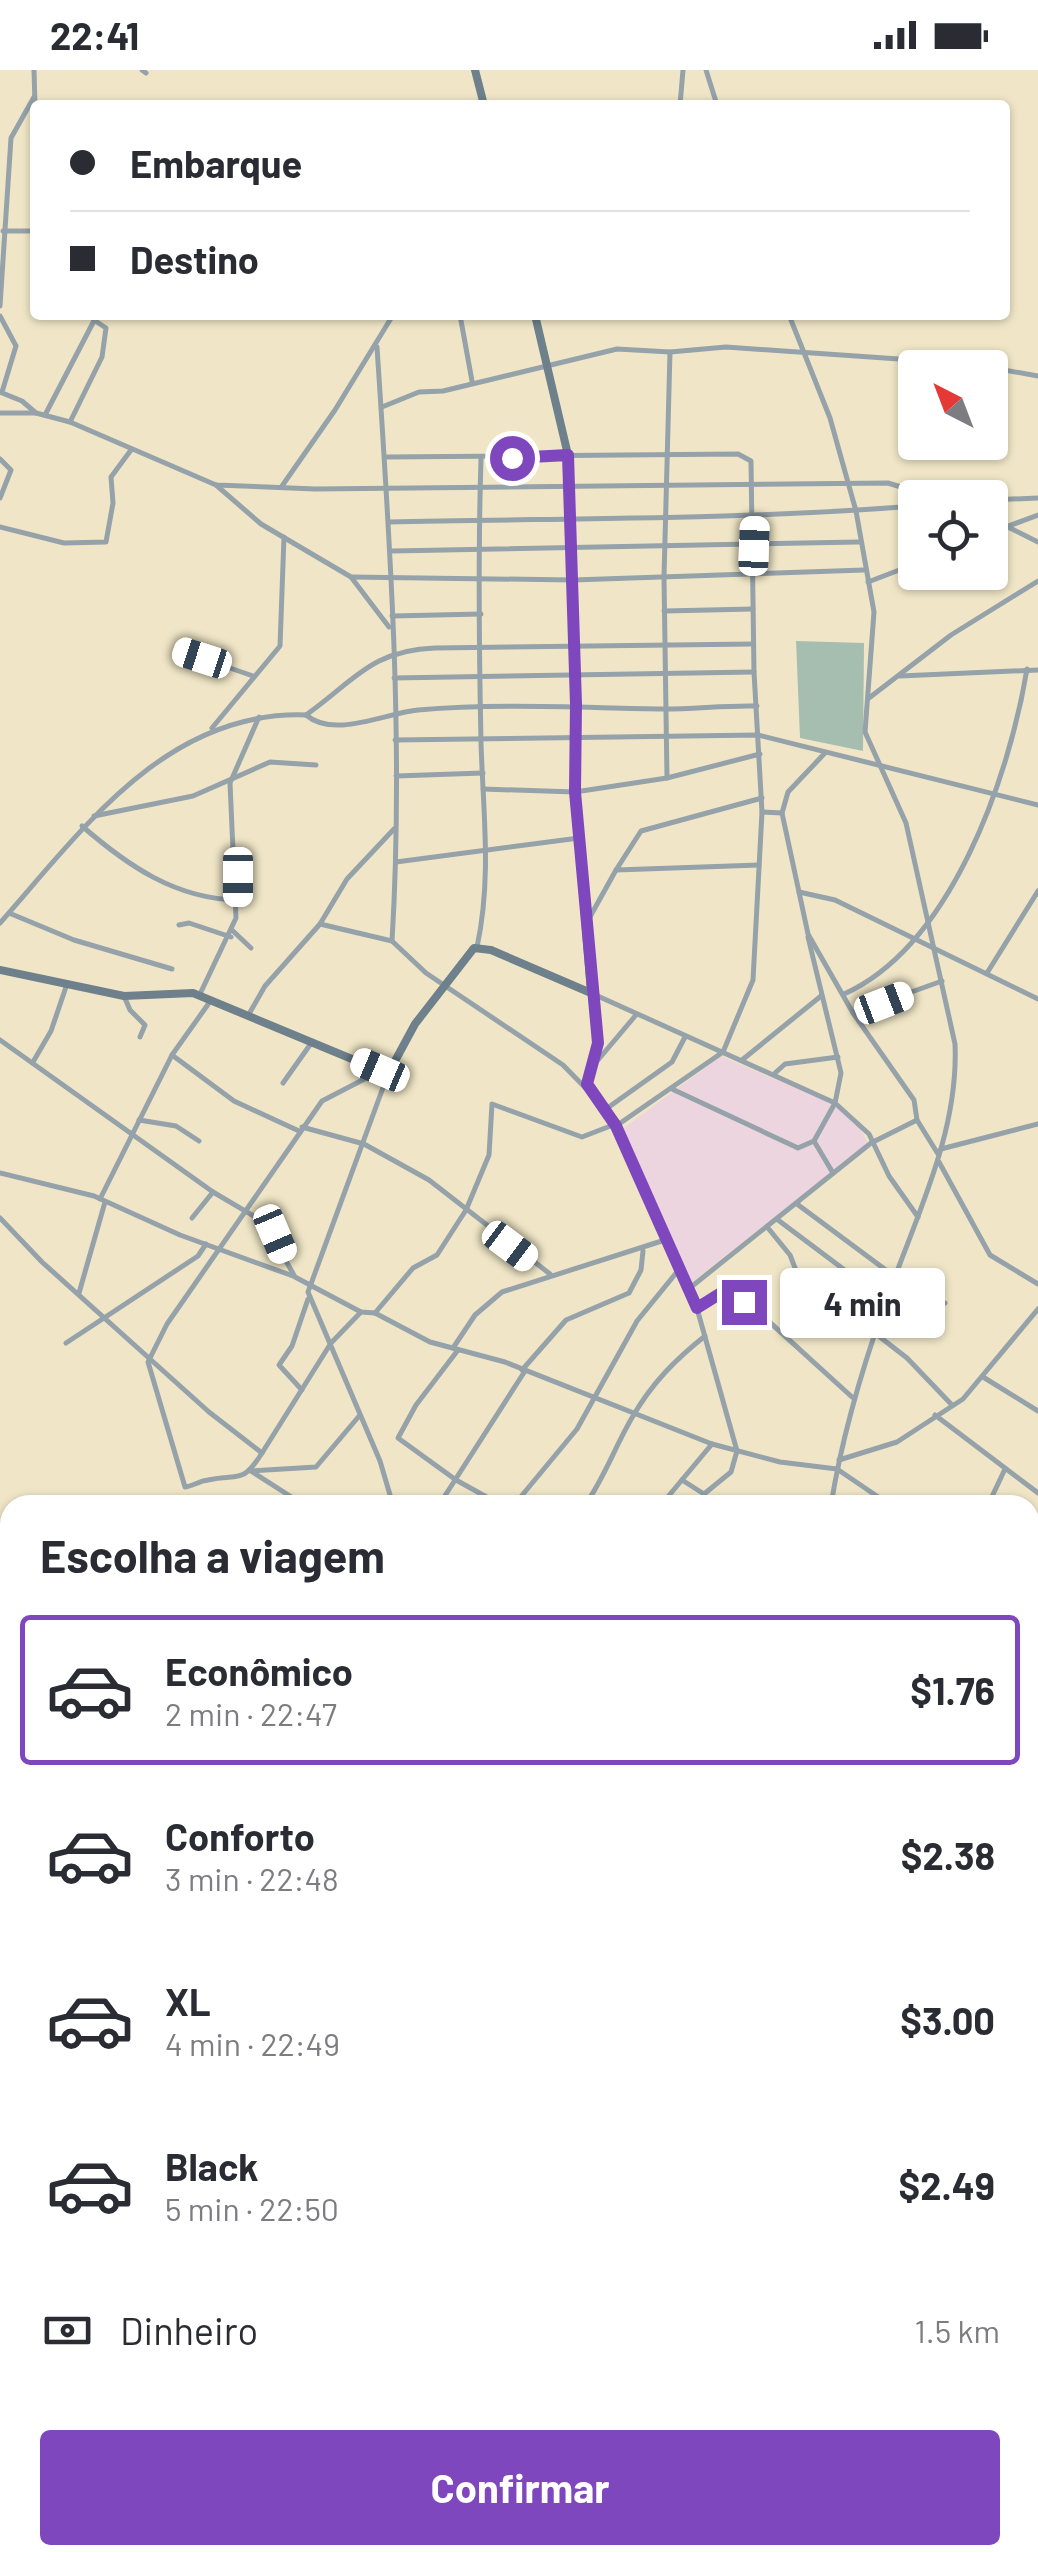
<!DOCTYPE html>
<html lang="pt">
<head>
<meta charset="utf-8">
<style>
  body { margin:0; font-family:Barlow,sans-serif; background:#f2f2f3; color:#2b2b33; height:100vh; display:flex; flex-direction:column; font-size:38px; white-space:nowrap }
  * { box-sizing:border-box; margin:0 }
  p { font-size:32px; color:#7c7c81 }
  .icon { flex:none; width:55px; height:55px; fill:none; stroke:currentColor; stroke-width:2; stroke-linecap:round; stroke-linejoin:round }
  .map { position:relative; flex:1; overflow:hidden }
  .sheet { position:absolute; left:0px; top:1425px; width:1040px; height:1070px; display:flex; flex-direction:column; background:#fff; border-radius:30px 30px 0 0; box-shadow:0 2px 8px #0004 }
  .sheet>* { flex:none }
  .hud { position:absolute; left:30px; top:30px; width:980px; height:220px; border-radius:10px; box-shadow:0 2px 8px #0004; display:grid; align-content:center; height:220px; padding:0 40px; background:#fff }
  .needle { width:65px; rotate:318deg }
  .tools { position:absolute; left:898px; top:280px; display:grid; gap:20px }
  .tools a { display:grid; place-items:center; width:110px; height:110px; border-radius:10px; background:#fff; box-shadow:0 2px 8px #0004; font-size:50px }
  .end { position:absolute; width:45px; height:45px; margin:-22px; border:12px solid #7f47be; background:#fff; box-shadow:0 0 0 5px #fff }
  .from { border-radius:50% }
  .bubble { position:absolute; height:70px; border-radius:10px; background:#fff; box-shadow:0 2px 8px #0004; font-size:32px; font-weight:700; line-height:70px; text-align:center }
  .car { position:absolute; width:30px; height:60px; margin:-30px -15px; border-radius:12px; box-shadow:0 0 8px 2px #0007; background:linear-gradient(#fff 24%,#345 0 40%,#fff 0 76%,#345 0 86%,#fff 0) }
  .hud b { display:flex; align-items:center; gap:35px; height:95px; font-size:38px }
  .hud b+b { border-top:2px solid #e1e1e2 }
  .hud i { width:25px; height:25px; background:#2b2b33 }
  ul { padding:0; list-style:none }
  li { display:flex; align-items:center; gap:30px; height:150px; margin:0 20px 15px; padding:0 20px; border:5px solid transparent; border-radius:10px }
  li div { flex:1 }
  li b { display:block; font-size:38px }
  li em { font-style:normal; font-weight:700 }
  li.active { border-color:#7f47be }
  li>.icon { width:90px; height:90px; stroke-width:1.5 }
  h2 { padding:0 40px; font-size:45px; line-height:120px }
  .pay { display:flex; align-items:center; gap:25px; height:110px; padding:0 40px; font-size:38px }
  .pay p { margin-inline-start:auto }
  .button { display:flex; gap:20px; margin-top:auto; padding:20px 40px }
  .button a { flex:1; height:115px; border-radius:10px; background:#7f47be; color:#fff; font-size:40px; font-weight:700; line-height:115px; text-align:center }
  .status { display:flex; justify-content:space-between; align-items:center; height:70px; padding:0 50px; background:#fff; direction:ltr }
  .status svg { height:28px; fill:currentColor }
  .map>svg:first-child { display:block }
  .commercial { fill:#edd5df }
  .green { fill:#a6beaf }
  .water { fill:#98aac2 }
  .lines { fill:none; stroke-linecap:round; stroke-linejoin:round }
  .stream { stroke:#98aac2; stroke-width:2.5 }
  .street { stroke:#95a2a9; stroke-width:5 }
  .secondary { stroke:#6d808b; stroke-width:8 }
  .route { stroke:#7f47be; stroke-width:12 }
</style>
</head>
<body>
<div class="status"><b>22:41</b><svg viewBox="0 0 49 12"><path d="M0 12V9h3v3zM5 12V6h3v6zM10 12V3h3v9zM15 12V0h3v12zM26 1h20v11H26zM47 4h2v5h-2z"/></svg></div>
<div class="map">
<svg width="1038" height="2495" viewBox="0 0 1038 2495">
  <rect width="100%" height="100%" fill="#f0e6c7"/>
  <polygon class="commercial" points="721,986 828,1032 856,1051 868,1073 692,1212 621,1060"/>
  <polygon class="green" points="796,571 864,573 863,681 800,668"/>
  <polygon class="water" points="230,2485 359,2485 376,2495 249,2495"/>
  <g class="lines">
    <g class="stream">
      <polyline points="1030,2124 1038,2111"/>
      <polyline points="928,2485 929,2495"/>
    </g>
    <g class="street">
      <polyline points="34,0 35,35"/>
      <polyline points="142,0 146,3"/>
      <polyline points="706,0 717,35"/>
      <polyline points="116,34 116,35"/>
      <polyline points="680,35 683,0"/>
      <polyline points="3,161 35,161"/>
      <polyline points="0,236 11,68 34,27"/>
      <polyline points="460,245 472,311"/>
      <path d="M789,245L830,348L856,441L874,542L865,662L906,753L955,974C959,1066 913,1152 884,1237C861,1302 842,1366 831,1435"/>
      <polyline points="0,246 16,276 2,322"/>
      <path d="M377,277C390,474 404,673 392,871L426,903L563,995L606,1039L691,1217L737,1381L731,1402L704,1424L682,1410"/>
      <polyline points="0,322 22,331 36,343"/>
      <polyline points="382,337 419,322 443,321 617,279 670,282 726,277 971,294 1038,306"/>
      <polyline points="0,343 36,343 70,352 216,415 315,419 888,413 936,428"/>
      <polyline points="45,345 97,245"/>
      <polyline points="70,352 102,287 106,258 94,250"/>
      <polyline points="387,387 738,384 751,391 754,602 762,742 753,910 723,982 616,1056"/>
      <polyline points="0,389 11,400 0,428"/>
      <polyline points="216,415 261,454 351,507 389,557"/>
      <polyline points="282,416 335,340 393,245"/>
      <polyline points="990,430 1038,428"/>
      <polyline points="990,448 1038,472"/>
      <path d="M389,452C564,448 740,450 915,436"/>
      <polyline points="0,457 64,473 106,472 113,433 111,407 131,380"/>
      <polyline points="990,463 1038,445"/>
      <polyline points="392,481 859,472"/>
      <polyline points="351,507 573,510 864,500"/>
      <polyline points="868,512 915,494"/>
      <polyline points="664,541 753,539"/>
      <polyline points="392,546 481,544"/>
      <polyline points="181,581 253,606"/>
      <polyline points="900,606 1038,600"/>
      <polyline points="394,608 754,602"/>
      <polyline points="869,628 951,565 1038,511"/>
      <path d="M306,645C334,669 386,643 418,640C501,633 582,638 665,639C696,639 726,635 757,636"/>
      <polyline points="212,658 280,576 284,467"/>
      <polyline points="395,670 758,665 1038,735"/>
      <polyline points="396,706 483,703"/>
      <polyline points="667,708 760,684"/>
      <polyline points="483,719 575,722 667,708 664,507 670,282"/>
      <polyline points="762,742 782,743 808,864 853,943 914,1030 917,1050 938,1084"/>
      <polyline points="782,743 788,722 825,683"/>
      <polyline points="94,746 193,726 270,692 316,695"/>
      <path d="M82,756C128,796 176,829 238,830"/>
      <polyline points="396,792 579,768"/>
      <polyline points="759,795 616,800 641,761 762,728"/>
      <polyline points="799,822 835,830 1038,929"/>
      <polyline points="9,843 74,870 172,899"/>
      <path d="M0,853C83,759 167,640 306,645C353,612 371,580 435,578L753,574"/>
      <polyline points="320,854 392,871"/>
      <polyline points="586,854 616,800"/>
      <polyline points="179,855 189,853 231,867"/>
      <polyline points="233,861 251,878"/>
      <polyline points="808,867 841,1003 835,1033 814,1071 833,1103"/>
      <path d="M477,877C492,808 483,742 481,672C479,578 478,483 481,389"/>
      <polyline points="987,903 1038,821"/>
      <polyline points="591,923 835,1033 869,1064 889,1106 918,1147"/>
      <polyline points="200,924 236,848 230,713 259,647"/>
      <path d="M844,924C951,876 1009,708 1027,599"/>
      <polyline points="124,926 130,940 145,955 140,967"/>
      <polyline points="853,943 942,911"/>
      <polyline points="249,944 265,916 320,854 347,809 394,759"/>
      <polyline points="0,970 213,1122 264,1152 295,1207 361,1242 375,1243 430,1272 505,1292 712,1374 780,1392 837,1399 890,1435"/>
      <polyline points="172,985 234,1031 299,1061"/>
      <polyline points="598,990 636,945"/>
      <polyline points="742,990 821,926"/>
      <polyline points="33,992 51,961 67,914"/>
      <polyline points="775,1003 785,994 838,987"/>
      <polyline points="388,1004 308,1222 380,1391 393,1435"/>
      <polyline points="283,1013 312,972"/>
      <polyline points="587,1014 598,973 592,925"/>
      <polyline points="672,1019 798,1078 814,1071"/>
      <polyline points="606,1039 672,992 685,967"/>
      <polyline points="139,1050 176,1056 199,1071"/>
      <polyline points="302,1057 364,1074 429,1110 550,1204"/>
      <polyline points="941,1079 1038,1054"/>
      <polyline points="939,1092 990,1185 1038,1214"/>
      <polyline points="0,1103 94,1126 180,1165 293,1206"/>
      <polyline points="100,1129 172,985 209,933"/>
      <polyline points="797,1134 902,1212 945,1233"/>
      <polyline points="0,1148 42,1192 209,1342 262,1383 331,1273 361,1242"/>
      <polyline points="192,1148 213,1122"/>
      <polyline points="778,1150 886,1231"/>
      <polyline points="768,1158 790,1185 799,1208 843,1247 876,1264 907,1288 952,1335"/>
      <polyline points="691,1217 871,1073 917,1050"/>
      <polyline points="79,1223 105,1132"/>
      <polyline points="697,1239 732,1218 852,1327"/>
      <polyline points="375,1243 413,1198 437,1185 466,1140 489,1085 492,1034 582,1067 613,1055"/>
      <polyline points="66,1273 198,1186 206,1174"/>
      <polyline points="453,1278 475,1245 502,1222 668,1169"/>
      <polyline points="458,1280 416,1335 398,1368 456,1410 501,1435"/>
      <polyline points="522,1300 566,1250 629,1223 641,1200 643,1181"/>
      <polyline points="983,1307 1038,1341"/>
      <polyline points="302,1320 279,1295 292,1276 308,1229"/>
      <polyline points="935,1345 1038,1423"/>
      <path d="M262,1383C242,1415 239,1403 208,1410C199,1411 193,1416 185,1417L148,1292L167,1254L322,1031L378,1002"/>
      <polyline points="839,1390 897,1372 963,1329 1038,1239"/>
      <polyline points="251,1401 316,1397 360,1345"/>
      <polyline points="251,1401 304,1435"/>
      <polyline points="439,1435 525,1301"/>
      <polyline points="514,1435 577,1359 637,1251 681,1197"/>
      <path d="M585,1435C605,1407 615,1376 633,1346C652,1313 676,1289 705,1266"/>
      <polyline points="661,1435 712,1374"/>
      <polyline points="988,1435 1005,1399"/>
      <polyline points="1030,1513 1038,1517"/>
      <polyline points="0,1558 10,1561"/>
      <polyline points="0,1578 10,1569"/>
      <polyline points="1030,1624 1038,1635"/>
      <polyline points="1030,1960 1038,1960"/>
      <polyline points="1030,2393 1038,2394"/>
      <polyline points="1030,2427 1038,2437"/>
      <polyline points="0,2429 10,2415"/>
      <polyline points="685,2485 692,2495"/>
      <polyline points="773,2485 774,2495"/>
      <polyline points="530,2495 541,2485"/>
      <polyline points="599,2495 621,2486"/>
      <polyline points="726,2495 729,2485"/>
      <polyline points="838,2495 846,2485"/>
      <polyline points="999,2495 1010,2485"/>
    </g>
    <g class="secondary">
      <polyline points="475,0 484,35"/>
      <polyline points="0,900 124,926 193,923 388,1004 415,954 474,878 491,880 591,923 575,722 577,634 568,385 535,245"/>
    </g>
  </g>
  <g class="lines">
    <polyline class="route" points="512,388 568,385 576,634 575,722 598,973 587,1014 616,1056 697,1238 729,1218 744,1232"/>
  </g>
</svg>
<div class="tools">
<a><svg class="needle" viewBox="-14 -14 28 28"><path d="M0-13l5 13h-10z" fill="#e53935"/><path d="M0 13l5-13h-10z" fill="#7c7c81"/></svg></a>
<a><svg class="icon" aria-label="locate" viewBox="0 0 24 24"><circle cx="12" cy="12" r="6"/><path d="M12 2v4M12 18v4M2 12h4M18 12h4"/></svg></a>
</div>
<i class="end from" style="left:512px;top:388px"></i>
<i class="end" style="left:744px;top:1232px"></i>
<div class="bubble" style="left:780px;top:1198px;width:165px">4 min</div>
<i class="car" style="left:754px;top:476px;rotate:2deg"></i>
<i class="car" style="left:202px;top:588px;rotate:288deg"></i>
<i class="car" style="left:238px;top:807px;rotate:180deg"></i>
<i class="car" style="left:884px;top:933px;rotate:69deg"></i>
<i class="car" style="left:380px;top:1000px;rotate:293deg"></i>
<i class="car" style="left:275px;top:1164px;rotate:157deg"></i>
<i class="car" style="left:510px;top:1176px;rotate:127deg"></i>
<div class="hud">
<b><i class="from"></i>Embarque</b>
<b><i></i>Destino</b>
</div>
<section class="sheet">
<h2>Escolha a viagem</h2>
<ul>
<li class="active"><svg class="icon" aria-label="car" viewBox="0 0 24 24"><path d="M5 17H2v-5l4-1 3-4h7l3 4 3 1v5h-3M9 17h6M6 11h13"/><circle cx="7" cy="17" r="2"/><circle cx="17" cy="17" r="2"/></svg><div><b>Econômico</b><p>2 min · 22:47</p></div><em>$1.76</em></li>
<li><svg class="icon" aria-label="car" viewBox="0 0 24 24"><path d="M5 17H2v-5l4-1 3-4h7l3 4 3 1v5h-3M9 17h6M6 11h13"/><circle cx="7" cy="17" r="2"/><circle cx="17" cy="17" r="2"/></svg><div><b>Conforto</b><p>3 min · 22:48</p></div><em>$2.38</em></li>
<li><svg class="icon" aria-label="car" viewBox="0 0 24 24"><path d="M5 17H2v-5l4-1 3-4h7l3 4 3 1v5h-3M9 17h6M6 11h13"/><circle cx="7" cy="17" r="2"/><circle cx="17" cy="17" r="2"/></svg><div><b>XL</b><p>4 min · 22:49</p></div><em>$3.00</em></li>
<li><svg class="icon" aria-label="car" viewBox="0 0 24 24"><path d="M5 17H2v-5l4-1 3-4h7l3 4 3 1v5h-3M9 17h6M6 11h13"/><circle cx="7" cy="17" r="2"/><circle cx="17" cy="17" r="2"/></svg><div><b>Black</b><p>5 min · 22:50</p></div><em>$2.49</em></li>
</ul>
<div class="pay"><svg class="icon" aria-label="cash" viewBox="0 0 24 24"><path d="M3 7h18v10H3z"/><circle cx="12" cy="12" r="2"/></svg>Dinheiro<p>1.5 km</p></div>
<div class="button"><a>Confirmar</a></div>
</section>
</div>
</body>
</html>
